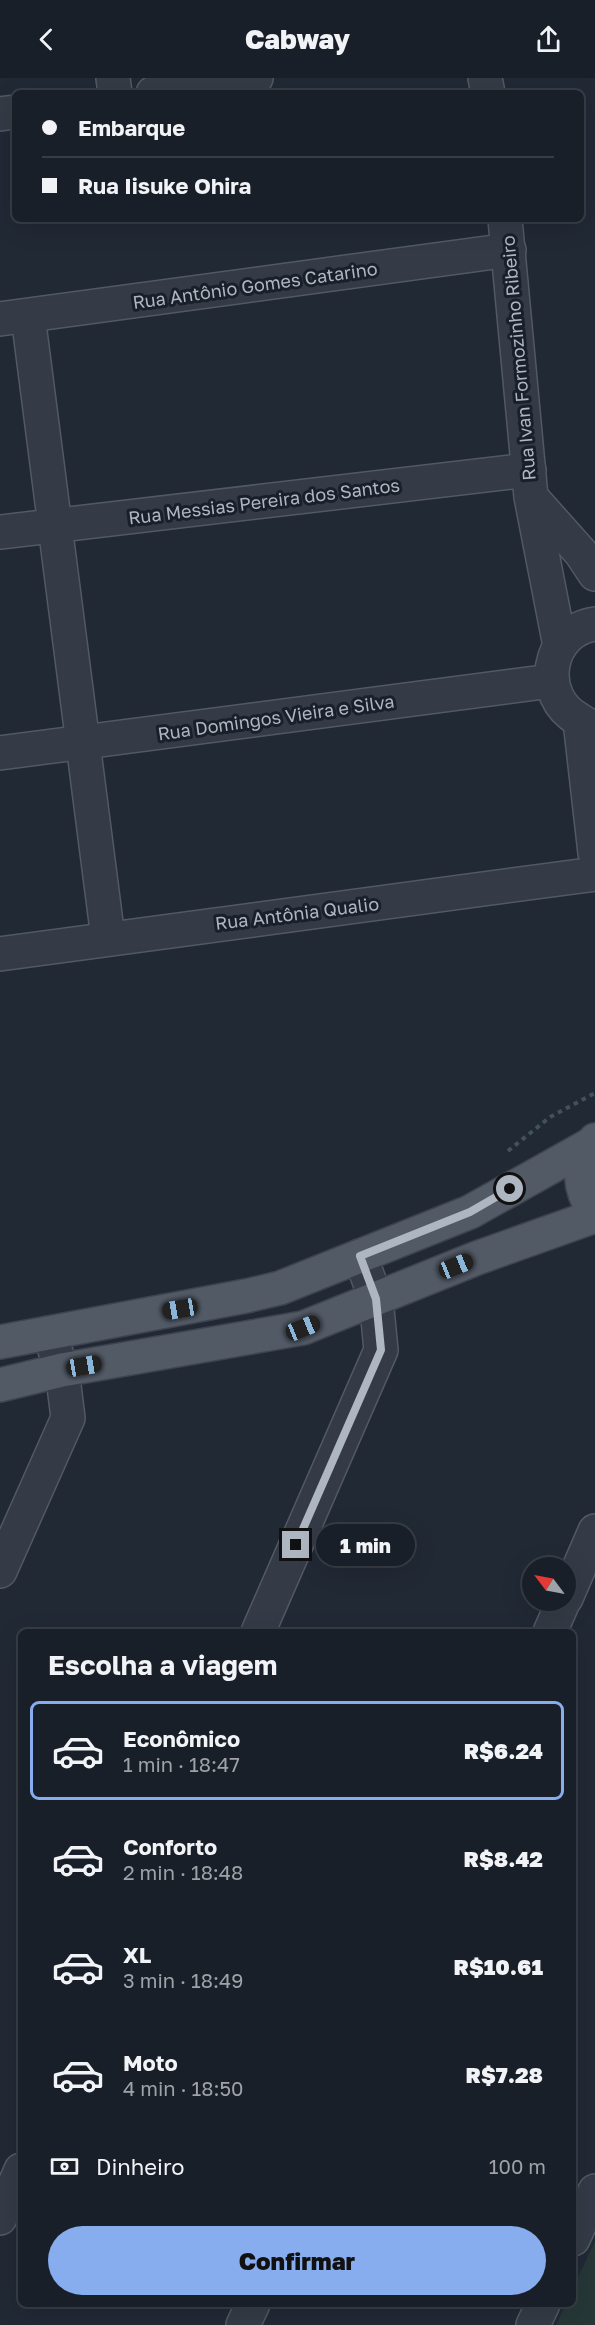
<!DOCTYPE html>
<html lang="pt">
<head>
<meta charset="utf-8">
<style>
  body { margin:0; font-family:"Golos Text",sans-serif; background:#262c34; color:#f1f3f6; height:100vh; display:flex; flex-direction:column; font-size:22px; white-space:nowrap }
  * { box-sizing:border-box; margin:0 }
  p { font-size:20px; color:#9fa2a8 }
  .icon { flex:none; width:33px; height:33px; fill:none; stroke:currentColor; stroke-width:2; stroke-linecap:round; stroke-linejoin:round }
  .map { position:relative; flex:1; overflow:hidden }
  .sheet { position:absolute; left:18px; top:1551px; width:558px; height:678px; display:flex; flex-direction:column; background:#191f28; border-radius:9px; box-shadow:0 6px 24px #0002,0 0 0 2px #373d45 }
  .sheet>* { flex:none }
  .guide { position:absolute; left:12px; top:12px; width:572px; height:132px; border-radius:9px; box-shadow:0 6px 24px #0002,0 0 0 2px #373d45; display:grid; align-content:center; height:132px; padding:0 30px; background:#191f28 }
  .needle { width:39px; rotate:302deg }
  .fabs { position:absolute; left:522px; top:1479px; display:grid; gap:12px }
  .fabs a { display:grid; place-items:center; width:54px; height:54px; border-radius:50%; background:#191f28; box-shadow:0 6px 24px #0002,0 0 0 2px #373d45; font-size:30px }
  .end { position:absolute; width:27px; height:27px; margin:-14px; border:8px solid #aeb6c2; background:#111; box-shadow:0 0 0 3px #111 }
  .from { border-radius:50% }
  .bubble { position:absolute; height:42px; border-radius:21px; background:#191f28; box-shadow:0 6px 24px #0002,0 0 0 2px #373d45; font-size:20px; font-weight:800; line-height:42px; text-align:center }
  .car { position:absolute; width:18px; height:36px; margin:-18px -9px; border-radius:8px; box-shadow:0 0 4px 2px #0007; background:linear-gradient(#222 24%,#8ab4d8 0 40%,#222 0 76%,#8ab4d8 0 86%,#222 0) }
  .guide b { display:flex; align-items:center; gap:21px; height:57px; font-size:22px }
  .guide b+b { border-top:2px solid #373d45 }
  .guide i { width:15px; height:15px; background:#f1f3f6 }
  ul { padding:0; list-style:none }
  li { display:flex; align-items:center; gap:18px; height:99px; margin:0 12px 9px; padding:0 18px; border:3px solid transparent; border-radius:9px }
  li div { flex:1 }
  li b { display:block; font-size:22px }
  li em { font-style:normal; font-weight:800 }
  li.selected { border-color:#87adef }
  li>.icon { width:54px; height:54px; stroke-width:1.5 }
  h2 { padding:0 30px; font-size:27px; line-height:72px }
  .pay { display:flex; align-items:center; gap:15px; height:66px; padding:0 30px; font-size:22px }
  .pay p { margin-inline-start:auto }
  .action { display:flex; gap:12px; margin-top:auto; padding:12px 30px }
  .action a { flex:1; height:69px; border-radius:36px; background:#87adef; color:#111; font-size:24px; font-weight:800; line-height:69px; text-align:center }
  header { display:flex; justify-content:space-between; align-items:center; height:78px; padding:0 30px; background:#191f28; font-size:27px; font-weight:800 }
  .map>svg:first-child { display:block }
  .green { fill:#263738 }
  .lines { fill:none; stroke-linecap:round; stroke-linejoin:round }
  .minor-casing { stroke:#525963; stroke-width:36 }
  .major-casing { stroke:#3e444f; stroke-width:36 }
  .path { stroke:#425355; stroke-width:4; stroke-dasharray:4.5 4.5; stroke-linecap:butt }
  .minor { stroke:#343b46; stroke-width:33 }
  .major { stroke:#525a66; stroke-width:33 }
  .route { stroke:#aeb6c2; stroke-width:8 }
  .labels { text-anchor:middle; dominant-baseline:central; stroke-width:6; stroke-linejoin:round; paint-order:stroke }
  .street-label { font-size:18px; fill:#aeb6c2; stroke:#1a202a }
</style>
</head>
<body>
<header><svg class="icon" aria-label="back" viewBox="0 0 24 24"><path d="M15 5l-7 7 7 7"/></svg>Cabway<svg class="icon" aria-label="share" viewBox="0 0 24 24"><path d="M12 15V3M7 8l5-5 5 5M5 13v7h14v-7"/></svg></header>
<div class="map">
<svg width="595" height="2247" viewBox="0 0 595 2247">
  <rect width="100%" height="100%" fill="#212935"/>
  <polygon class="green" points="595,2163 595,2247 556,2247 566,2226 573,2226 573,2210"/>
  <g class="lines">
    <defs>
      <g id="minor">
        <polyline points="113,0 115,15"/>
        <polyline points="485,0 488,15"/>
        <polyline points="153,15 256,0"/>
        <polyline points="0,36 15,34"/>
        <polyline points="505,141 531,419 560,568"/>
        <polyline points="28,238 108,860"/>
        <polyline points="0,241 509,172"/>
        <polyline points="532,420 581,475 595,496"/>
        <polyline points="0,454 529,392"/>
        <path d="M595,546C546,553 537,618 578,641C584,645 588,648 595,649"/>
        <polyline points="580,643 595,775"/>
        <polyline points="0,675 551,603"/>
        <polyline points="0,876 595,796"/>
        <polyline points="0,1493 68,1340 62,1292 49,1255"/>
        <polyline points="566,1520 595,1453"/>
        <polyline points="258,1554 381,1272 376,1221 360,1178"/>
        <polyline points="550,1554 564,1522"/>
        <polyline points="0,2140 21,2092"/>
        <polyline points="573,2161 595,2113"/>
        <polyline points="243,2247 253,2226"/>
        <polyline points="533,2247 543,2226"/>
      </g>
      <g id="major">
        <path d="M595,1062C575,1084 579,1112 595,1135"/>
        <polyline points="0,1264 246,1218 280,1210 470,1134 590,1067"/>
        <polyline points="0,1307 62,1292 303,1250 477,1180 595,1138"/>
      </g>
    </defs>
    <use href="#minor" class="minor-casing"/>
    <use href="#major" class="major-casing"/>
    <polyline class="path" points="508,1073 550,1039 595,1015"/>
    <use href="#minor" class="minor"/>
    <use href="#major" class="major"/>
  </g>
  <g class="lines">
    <polyline class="route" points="296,1467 381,1272 376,1221 360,1178 470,1134 510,1111"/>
  </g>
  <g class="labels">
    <g class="street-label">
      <text transform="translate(255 207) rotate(-8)">Rua Antônio Gomes Catarino</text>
      <text transform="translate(518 280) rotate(-95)">Rua Ivan Formozinho Ribeiro</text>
      <text transform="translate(264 423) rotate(-7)">Rua Messias Pereira dos Santos</text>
      <text transform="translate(276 639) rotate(-8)">Rua Domingos Vieira e Silva</text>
      <text transform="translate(297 835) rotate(-7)">Rua Antônia Qualio</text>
    </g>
  </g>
</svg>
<div class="fabs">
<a><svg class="needle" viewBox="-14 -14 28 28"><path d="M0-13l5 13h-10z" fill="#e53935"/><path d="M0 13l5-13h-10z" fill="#9fa2a8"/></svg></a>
</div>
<i class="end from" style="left:510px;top:1111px"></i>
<i class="end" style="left:296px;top:1467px"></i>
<div class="bubble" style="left:316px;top:1446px;width:99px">1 min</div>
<i class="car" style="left:456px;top:1188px;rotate:68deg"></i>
<i class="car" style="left:180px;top:1231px;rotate:260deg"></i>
<i class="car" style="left:303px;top:1250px;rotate:68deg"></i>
<i class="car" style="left:84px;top:1288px;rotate:80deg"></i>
<div class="guide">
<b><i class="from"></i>Embarque</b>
<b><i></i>Rua Iisuke Ohira</b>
</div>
<section class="sheet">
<h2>Escolha a viagem</h2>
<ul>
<li class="selected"><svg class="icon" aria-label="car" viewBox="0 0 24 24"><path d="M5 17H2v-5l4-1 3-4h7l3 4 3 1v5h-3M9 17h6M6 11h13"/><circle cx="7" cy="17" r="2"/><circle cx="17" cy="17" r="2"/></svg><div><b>Econômico</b><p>1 min · 18:47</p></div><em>R$6.24</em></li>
<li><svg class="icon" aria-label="car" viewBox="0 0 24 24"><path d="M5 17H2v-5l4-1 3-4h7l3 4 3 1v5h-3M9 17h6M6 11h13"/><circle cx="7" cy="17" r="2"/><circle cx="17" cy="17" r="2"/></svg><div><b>Conforto</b><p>2 min · 18:48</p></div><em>R$8.42</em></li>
<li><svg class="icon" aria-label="car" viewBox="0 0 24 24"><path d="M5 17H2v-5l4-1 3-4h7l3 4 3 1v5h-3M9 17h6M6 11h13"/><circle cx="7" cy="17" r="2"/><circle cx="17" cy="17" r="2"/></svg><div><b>XL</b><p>3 min · 18:49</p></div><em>R$10.61</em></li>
<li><svg class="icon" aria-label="car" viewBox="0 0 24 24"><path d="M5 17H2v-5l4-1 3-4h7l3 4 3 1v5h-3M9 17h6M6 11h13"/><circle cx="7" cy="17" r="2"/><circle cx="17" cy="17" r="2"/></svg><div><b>Moto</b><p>4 min · 18:50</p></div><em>R$7.28</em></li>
</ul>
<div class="pay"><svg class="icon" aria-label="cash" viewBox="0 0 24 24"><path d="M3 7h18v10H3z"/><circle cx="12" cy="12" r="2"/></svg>Dinheiro<p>100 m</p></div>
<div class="action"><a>Confirmar</a></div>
</section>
</div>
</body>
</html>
